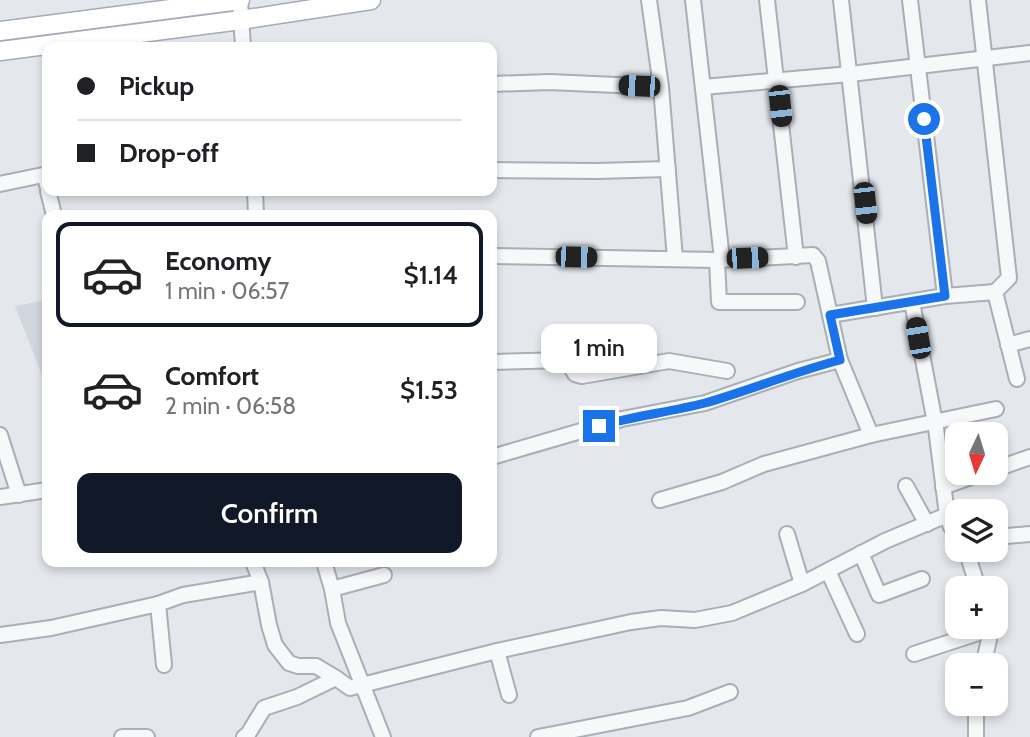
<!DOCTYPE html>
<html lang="en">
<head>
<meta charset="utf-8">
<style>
  body { margin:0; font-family:Cabin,sans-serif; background:#f6f6f6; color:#202124; height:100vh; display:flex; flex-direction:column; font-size:26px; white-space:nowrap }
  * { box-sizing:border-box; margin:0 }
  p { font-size:23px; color:#757577 }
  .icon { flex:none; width:38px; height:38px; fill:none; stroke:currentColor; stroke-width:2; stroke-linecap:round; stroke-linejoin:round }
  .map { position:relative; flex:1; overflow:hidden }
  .panel { position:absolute; left:42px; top:210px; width:455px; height:357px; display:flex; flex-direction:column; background:#fff; border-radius:14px; box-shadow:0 4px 10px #0003 }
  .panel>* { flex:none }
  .hud { position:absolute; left:42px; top:42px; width:455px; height:154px; border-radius:14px; box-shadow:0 4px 10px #0003; display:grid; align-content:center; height:154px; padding:0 35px; background:#fff }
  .needle { width:46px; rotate:184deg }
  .buttons { position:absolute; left:945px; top:422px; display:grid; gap:14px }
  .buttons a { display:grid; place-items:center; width:63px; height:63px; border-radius:14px; background:#fff; box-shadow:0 4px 10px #0003; font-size:35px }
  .end { position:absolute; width:32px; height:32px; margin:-16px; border:9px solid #1a73e8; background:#fff; box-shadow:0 0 0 4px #fff }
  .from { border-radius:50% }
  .bubble { position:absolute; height:49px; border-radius:14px; background:#fff; box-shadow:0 4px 10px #0003; font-size:23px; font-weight:600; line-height:49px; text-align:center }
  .car { position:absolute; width:21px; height:42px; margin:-21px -10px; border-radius:9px; box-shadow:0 0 5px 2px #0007; background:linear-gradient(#222 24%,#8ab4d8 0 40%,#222 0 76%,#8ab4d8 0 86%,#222 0) }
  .hud b { display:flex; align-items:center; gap:24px; height:66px; font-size:26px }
  .hud b+b { border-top:2px solid #e0e0e0 }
  .hud i { width:18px; height:18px; background:#202124 }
  ul { padding:12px 0 0; list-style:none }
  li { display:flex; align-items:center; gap:21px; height:105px; margin:0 14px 10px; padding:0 21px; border:4px solid transparent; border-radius:14px }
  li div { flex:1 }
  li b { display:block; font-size:26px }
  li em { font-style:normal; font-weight:600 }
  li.on { border-color:#111827 }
  li>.icon { width:63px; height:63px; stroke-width:1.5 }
  .button { display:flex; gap:14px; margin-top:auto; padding:14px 35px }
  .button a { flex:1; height:80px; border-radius:14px; background:#111827; color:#fff; font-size:28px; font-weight:600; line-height:80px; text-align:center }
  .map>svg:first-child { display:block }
  .built { fill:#d2d6de }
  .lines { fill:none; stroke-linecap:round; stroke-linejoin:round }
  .minor-casing { stroke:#a9aeb7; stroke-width:18 }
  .major-casing { stroke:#a3abb8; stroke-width:21 }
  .minor { stroke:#f7f8fa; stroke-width:14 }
  .major { stroke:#fff; stroke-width:18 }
  .route { stroke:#1a73e8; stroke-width:9 }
</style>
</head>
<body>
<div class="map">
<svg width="1030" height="737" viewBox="0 0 1030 737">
  <rect width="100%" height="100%" fill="#e4e7ec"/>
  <polygon class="built" points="47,300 47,388 15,306"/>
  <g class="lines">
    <defs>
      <g id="minor">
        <polyline points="240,0 243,47"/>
        <polyline points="649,0 661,87 675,259"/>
        <polyline points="693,0 722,259"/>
        <polyline points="767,0 796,257"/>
        <polyline points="841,0 875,308"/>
        <polyline points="910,0 945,296"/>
        <polyline points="978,0 1009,278 995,292 1017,379"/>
        <polyline points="492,84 549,82 661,87"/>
        <polyline points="703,87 850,74 1030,53"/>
        <polyline points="492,170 597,171 668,169"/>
        <polyline points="0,184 43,175 45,176 47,185"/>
        <polyline points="48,191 54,215"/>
        <polyline points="255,191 256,215"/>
        <polyline points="492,256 717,260 813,255 818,261 840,360 871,435"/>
        <polyline points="717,260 719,302 797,302"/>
        <polyline points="912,302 936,428 947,515 951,527 957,533"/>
        <polyline points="830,315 945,296 995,292"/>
        <polyline points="1008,345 1030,339"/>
        <polyline points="492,362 567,360 575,374 582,376 669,361 727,371"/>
        <polyline points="0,435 19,495"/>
        <polyline points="492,457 622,419 705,403 798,371 840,360"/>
        <polyline points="996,469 1030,457"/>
        <polyline points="906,486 927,524"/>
        <polyline points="943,487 985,472"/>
        <polyline points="0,497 47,490"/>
        <polyline points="660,500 722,482 764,464 871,435 996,409"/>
        <polyline points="787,534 802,584"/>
        <polyline points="996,537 1030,534"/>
        <polyline points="966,550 975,578"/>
        <polyline points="861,553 879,595 922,579"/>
        <polyline points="253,562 261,582 269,625 275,645 289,663 298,666 316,666 336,678"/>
        <polyline points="324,562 332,589 338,623 383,737"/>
        <polyline points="828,571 857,634"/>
        <polyline points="332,589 384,575"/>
        <polyline points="158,604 164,665"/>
        <polyline points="0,635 51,628 158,604 183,595 261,582"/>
        <polyline points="497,651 509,695"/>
        <polyline points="914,654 987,630 989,640 983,665"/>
        <polyline points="976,704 976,737"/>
        <polyline points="122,737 147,737"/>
        <polyline points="244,737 248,734 264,708 297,697 336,678 350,688 497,651 631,622 661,618 695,620 732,613 802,584 885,541 947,515"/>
        <polyline points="538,737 688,708 730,692"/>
      </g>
      <g id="major">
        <polyline points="0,31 240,0"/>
        <polyline points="0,51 241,20 371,0"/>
      </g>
    </defs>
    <use href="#minor" class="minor-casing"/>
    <use href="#major" class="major-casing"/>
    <use href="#minor" class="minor"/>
    <use href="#major" class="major"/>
  </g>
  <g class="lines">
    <path class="route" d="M599,426C634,416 670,412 705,403C750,390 794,372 840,360L830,315L945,296L924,119"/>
  </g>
</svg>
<div class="buttons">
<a><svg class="needle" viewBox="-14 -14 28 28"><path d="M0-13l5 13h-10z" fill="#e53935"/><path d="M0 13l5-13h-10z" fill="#757577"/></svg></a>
<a><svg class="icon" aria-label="layers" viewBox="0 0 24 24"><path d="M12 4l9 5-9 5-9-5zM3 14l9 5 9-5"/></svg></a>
<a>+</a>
<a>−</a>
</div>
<i class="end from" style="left:924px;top:119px"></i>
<i class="end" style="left:599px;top:426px"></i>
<div class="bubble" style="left:541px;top:324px;width:116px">1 min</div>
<i class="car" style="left:639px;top:86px;rotate:272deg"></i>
<i class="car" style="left:780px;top:106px;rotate:174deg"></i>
<i class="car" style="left:865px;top:203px;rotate:174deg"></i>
<i class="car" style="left:576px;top:257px;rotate:91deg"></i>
<i class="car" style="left:747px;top:258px;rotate:88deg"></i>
<i class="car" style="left:918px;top:338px;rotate:350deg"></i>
<div class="hud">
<b><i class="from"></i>Pickup</b>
<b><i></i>Drop-off</b>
</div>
<section class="panel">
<ul>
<li class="on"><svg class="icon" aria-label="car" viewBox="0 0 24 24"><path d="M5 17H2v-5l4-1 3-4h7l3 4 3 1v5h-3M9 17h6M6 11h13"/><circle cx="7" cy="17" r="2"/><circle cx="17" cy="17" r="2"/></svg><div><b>Economy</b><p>1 min · 06:57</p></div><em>$1.14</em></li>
<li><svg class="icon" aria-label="car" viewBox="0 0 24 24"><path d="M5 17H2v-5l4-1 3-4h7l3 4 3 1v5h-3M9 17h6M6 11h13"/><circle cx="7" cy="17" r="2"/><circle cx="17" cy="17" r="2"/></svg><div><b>Comfort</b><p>2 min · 06:58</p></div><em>$1.53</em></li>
</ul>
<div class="button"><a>Confirm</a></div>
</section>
</div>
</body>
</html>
